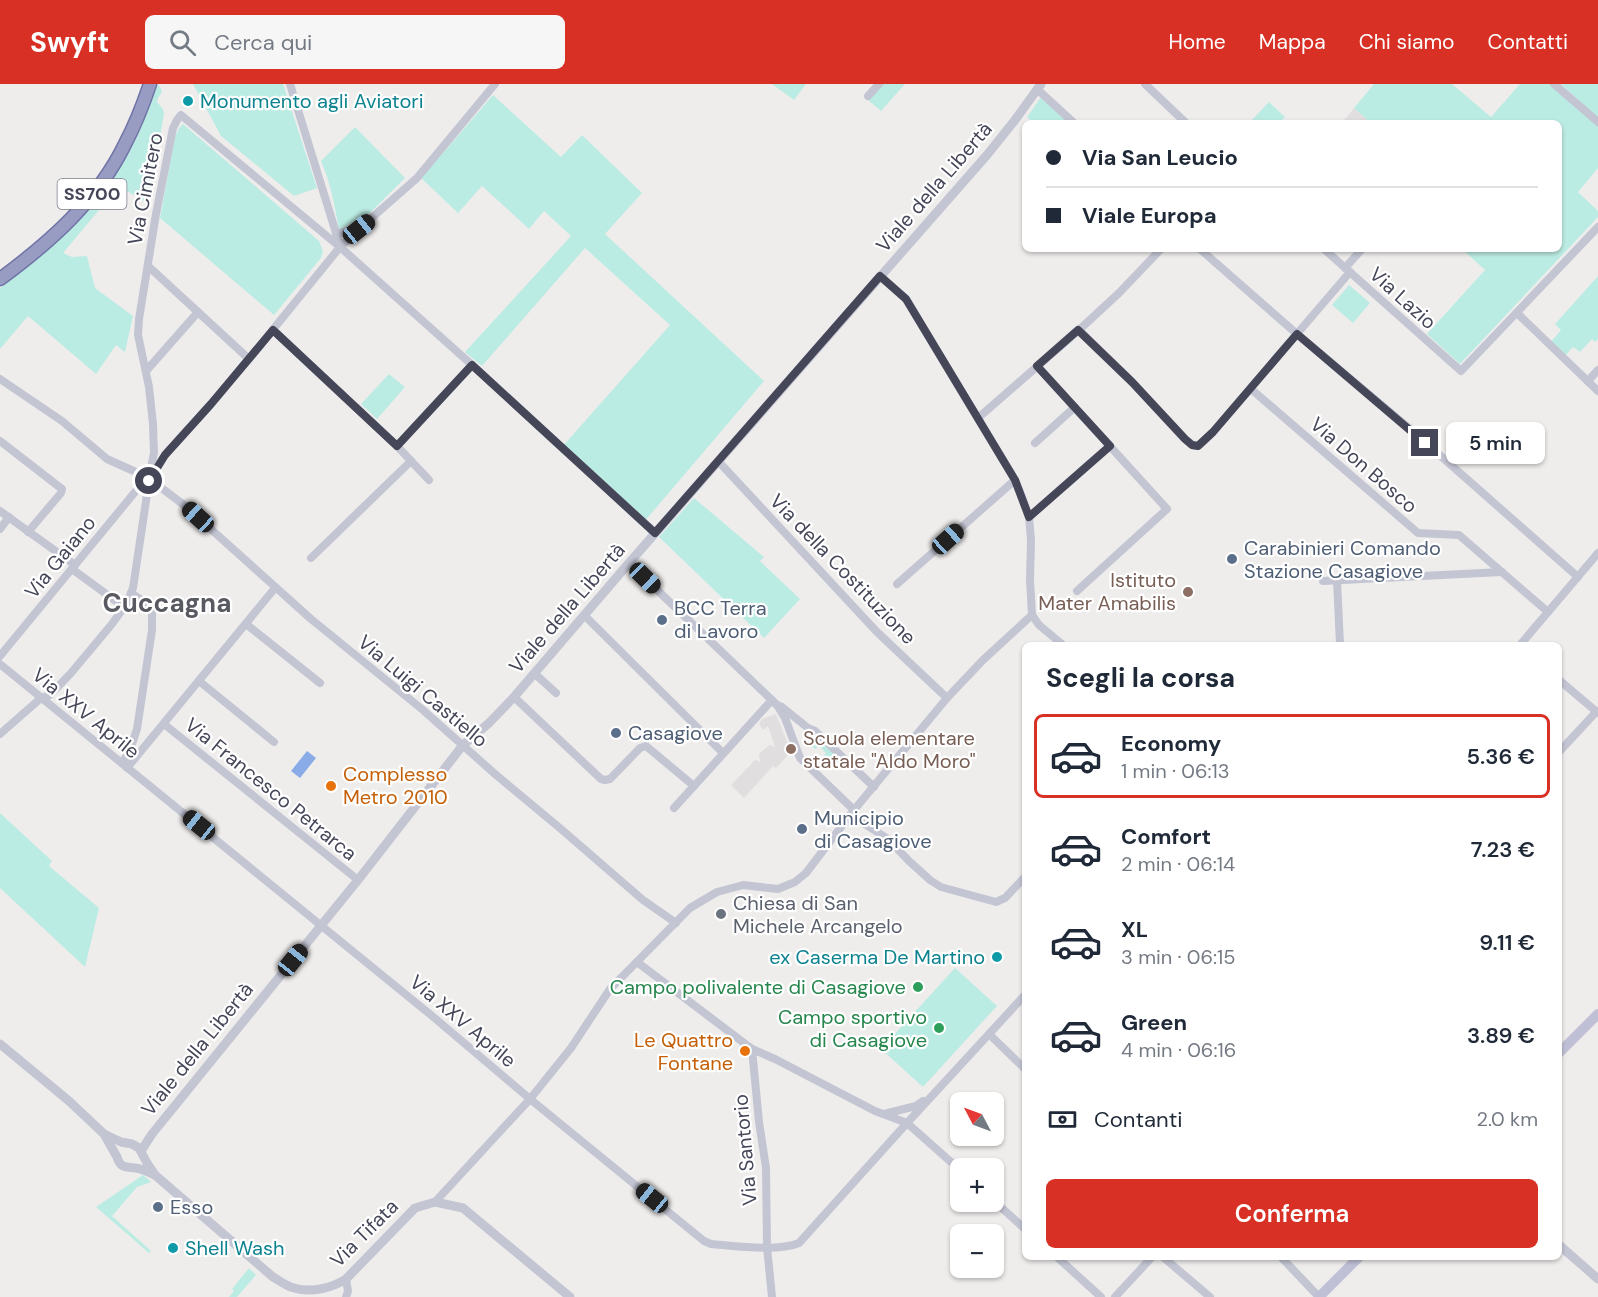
<!DOCTYPE html>
<html lang="it">
<head>
<meta charset="utf-8">
<style>
  body { margin:0; font-family:"DM Sans",sans-serif; background:#f6f6f7; color:#1f2937; height:100vh; display:flex; flex-direction:column; font-size:22px; white-space:nowrap }
  * { box-sizing:border-box; margin:0 }
  p { font-size:20px; color:#747a83 }
  .icon { flex:none; width:33px; height:33px; fill:none; stroke:currentColor; stroke-width:2; stroke-linecap:round; stroke-linejoin:round }
  .map { position:relative; flex:1; overflow:hidden }
  .drawer { position:absolute; left:1022px; top:558px; width:540px; height:618px; display:flex; flex-direction:column; background:#fff; border-radius:9px; box-shadow:0 2px 4px #0004 }
  .drawer>* { flex:none }
  .hud { position:absolute; left:1022px; top:36px; width:540px; height:132px; border-radius:9px; box-shadow:0 2px 4px #0004; display:grid; align-content:center; height:132px; padding:0 24px; background:#fff }
  .needle { width:39px; rotate:311deg }
  .controls { position:absolute; left:950px; top:1008px; display:grid; gap:12px }
  .controls a { display:grid; place-items:center; width:54px; height:54px; border-radius:9px; background:#fff; box-shadow:0 2px 4px #0004; font-size:30px }
  .end { position:absolute; width:27px; height:27px; margin:-14px; border:8px solid #454759; background:#fff; box-shadow:0 0 0 3px #fff }
  .from { border-radius:50% }
  .bubble { position:absolute; height:42px; border-radius:9px; background:#fff; box-shadow:0 2px 4px #0004; font-size:20px; font-weight:600; line-height:42px; text-align:center }
  .car { position:absolute; width:18px; height:36px; margin:-18px -9px; border-radius:8px; box-shadow:0 0 4px 2px #0007; background:linear-gradient(#222 24%,#8ab4d8 0 40%,#222 0 76%,#8ab4d8 0 86%,#222 0) }
  .hud b { display:flex; align-items:center; gap:21px; height:57px; font-size:22px }
  .hud b+b { border-top:2px solid #e0e1e3 }
  .hud i { width:15px; height:15px; background:#1f2937 }
  ul { padding:0; list-style:none }
  li { display:flex; align-items:center; gap:18px; height:84px; margin:0 12px 9px; padding:0 12px; border:3px solid transparent; border-radius:9px }
  li div { flex:1 }
  li b { display:block; font-size:22px }
  li em { font-style:normal; font-weight:600 }
  li.active { border-color:#d93025 }
  li>.icon { width:54px; height:54px; stroke-width:1.5 }
  h2 { padding:0 24px; font-size:27px; line-height:72px }
  .pay { display:flex; align-items:center; gap:15px; height:66px; padding:0 24px; font-size:22px }
  .pay p { margin-inline-start:auto }
  .cta { display:flex; gap:12px; margin-top:auto; padding:12px 24px }
  .cta a { flex:1; height:69px; border-radius:9px; background:#d93025; color:#fff; font-size:24px; font-weight:600; line-height:69px; text-align:center }
  header { display:flex; align-items:center; gap:36px; box-sizing:border-box; height:84px; padding:0 30px; background:#d93025; color:#fff }
  header strong { font-size:28px }
  nav { display:flex; gap:33px; margin-inline-start:auto; font-size:21px }
  .search { width:420px; height:54px; background:#f6f6f7; display:flex; align-items:center; gap:15px; box-sizing:border-box; padding:0 21px; border-radius:9px; color:#747a83; font-size:22px }
  .map>svg:first-child { display:block }
  .education { fill:#e0dede }
  .green { fill:#bbece3 }
  .water { fill:#89ace8 }
  .lines { fill:none; stroke-linecap:round; stroke-linejoin:round }
  .trunk-casing { stroke:#7073a6; stroke-width:15 }
  .minor { stroke:#c3c5d3; stroke-width:8 }
  .tertiary { stroke:#c3c5d3; stroke-width:9 }
  .secondary { stroke:#bfc0d5; stroke-width:10 }
  .trunk { stroke:#989cc2; stroke-width:12 }
  .route { stroke:#454759; stroke-width:8 }
  .culture-dot { fill:#0f9aa8; stroke:#fff; stroke-width:2 }
  .service-dot { fill:#5c6f8a; stroke:#fff; stroke-width:2 }
  .education-dot { fill:#8d6e63; stroke:#fff; stroke-width:2 }
  .food-dot { fill:#e8710a; stroke:#fff; stroke-width:2 }
  .worship-dot { fill:#6b7280; stroke:#fff; stroke-width:2 }
  .leisure-dot { fill:#2e9e5b; stroke:#fff; stroke-width:2 }
  .labels { text-anchor:middle; dominant-baseline:central; stroke-width:4.5; stroke-linejoin:round; paint-order:stroke }
  .shield { fill:#fff; stroke:#7d7e8b; stroke-width:1.5 }
  .shield-label { font-size:18px; font-weight:bold; fill:#454759 }
  .culture-label { font-size:20px; fill:#0d838f; stroke:#fff; text-anchor:start }
  .street-label { font-size:20px; fill:#454759; stroke:#fff }
  .service-label { font-size:20px; fill:#4e5e75; stroke:#fff; text-anchor:start }
  .education-label { font-size:20px; fill:#785e54; stroke:#fff; text-anchor:end }
  .food-label { font-size:20px; fill:#c56008; stroke:#fff; text-anchor:start }
  .worship-label { font-size:20px; fill:#5b616d; stroke:#fff; text-anchor:start }
  .leisure-label { font-size:20px; fill:#27864d; stroke:#fff; text-anchor:end }
  .district-label { font-size:26px; font-weight:bold; fill:#595961; stroke:#fff }
</style>
</head>
<body>
<header>
<strong>Swyft</strong>
<div class="search"><svg class="icon" aria-label="search" viewBox="0 0 24 24"><circle cx="10" cy="10" r="6"/><path d="M15 15l6 6"/></svg>Cerca qui</div>
<nav><a>Home</a><a>Mappa</a><a>Chi siamo</a><a>Contatti</a></nav>
</header>
<div class="map">
<svg width="1598" height="1213" viewBox="0 0 1598 1213">
  <rect width="100%" height="100%" fill="#efedec"/>
  <g class="education">
    <polygon points="1354,24 1371,39 1342,39"/>
    <polygon points="776,630 791,668 776,684 773,682 744,714 731,701 755,676 760,678 759,670 769,661 775,663 768,642 763,646 759,640 762,635"/>
  </g>
  <g class="green">
    <polygon points="193,0 283,0 317,104 294,112 221,52"/>
    <polygon points="772,0 806,0 794,16"/>
    <polygon points="883,0 905,0 881,27 868,16"/>
    <polygon points="1374,0 1452,0 1491,33 1520,0 1551,0 1598,42 1598,84 1578,108 1598,127 1598,133 1460,280 1427,250 1485,186 1462,165 1558,165 1558,39 1371,39 1354,24"/>
    <polygon points="1561,0 1598,0 1598,34"/>
    <path d="M156,1L160,2L162,8L158,14L157,18L163,25L164,30L148,120L119,102L63,169L72,173L87,172L95,204L133,232L125,268L116,261L96,290L28,232L0,265V204C58,159 113,110 142,41C147,28 151,14 156,1Z"/>
    <polygon points="493,11 561,73 582,51 642,109 605,150 764,297 644,438 562,363 670,241 585,164 482,282 465,268 571,152 544,127 529,145 482,102 458,129 420,93 444,68"/>
    <polygon points="1041,13 1069,39 1034,39 1027,33"/>
    <polygon points="1269,18 1285,33 1279,39 1249,39"/>
    <polygon points="183,40 319,157 323,167 321,174 274,231 160,134 175,53 179,44"/>
    <path d="M355,43L405,94L370,129L339,146C335,123 331,100 321,77Z"/>
    <polygon points="1598,192 1598,255 1595,258 1592,255 1580,268 1573,263 1564,273 1549,260 1561,246 1555,240"/>
    <polygon points="1349,201 1370,219 1353,239 1332,221"/>
    <polygon points="389,290 405,303 377,335 361,320"/>
    <polygon points="694,414 764,473 760,477 800,515 764,554 659,453"/>
    <polygon points="814,649 838,672 834,676 832,675 828,677 823,673 826,669 819,662 815,665 810,660 811,657 809,653"/>
    <polygon points="0,729 52,777 49,782 99,824 85,883 0,804"/>
    <polygon points="955,884 997,922 923,1003 881,965"/>
    <polygon points="143,1091 151,1098 137,1103 112,1132 151,1167 149,1169 96,1123"/>
    <polygon points="249,1184 256,1191 237,1213 229,1213 234,1207 232,1205"/>
  </g>
  <polygon class="water" points="307,667 316,674 300,694 291,687"/>
  <g class="lines">
    <defs>
      <path id="trunk" d="M0,195C49,159 98,116 125,60C135,41 143,21 150,0"/>
    </defs>
    <use href="#trunk" class="trunk-casing"/>
    <g class="minor">
      <polyline points="290,0 340,162"/>
      <polyline points="1145,0 1186,39"/>
      <polyline points="1554,0 1598,38"/>
      <polyline points="1037,5 1074,39"/>
      <polyline points="868,12 879,0"/>
      <polyline points="336,150 357,145"/>
      <polyline points="1200,165 1297,250 1409,344 1578,493"/>
      <polyline points="1324,165 1461,287 1598,143"/>
      <polyline points="148,182 249,275"/>
      <polyline points="1345,184 1362,165"/>
      <polyline points="880,192 906,215 1015,396 1022,413 1029,433 1031,456 1030,496 1032,531"/>
      <polyline points="1517,229 1598,307"/>
      <polyline points="273,246 397,362"/>
      <polyline points="1079,246 1132,298 1185,355 1192,361 1198,362 1213,348 1350,188"/>
      <polyline points="1037,282 1167,425 1077,507"/>
      <polyline points="146,287 198,228"/>
      <polyline points="0,295 62,337 107,375 147,393"/>
      <polyline points="1588,297 1598,286"/>
      <polyline points="1251,305 1418,449 1459,451 1548,528"/>
      <polyline points="978,334 1079,246 1119,209 1161,165"/>
      <polyline points="0,357 62,405 61,409 28,448"/>
      <polyline points="1035,359 1075,323"/>
      <polyline points="718,377 877,548 947,614"/>
      <polyline points="151,392 165,371 211,320 249,275 340,163 359,145 417,94 495,0"/>
      <polyline points="149,393 154,369 153,340 149,303 138,251 139,235 156,130 173,44 177,36 181,31 340,163 481,289 655,449"/>
      <polyline points="151,396 184,421 311,535 423,626 495,690 561,745 643,816 676,839"/>
      <polyline points="429,396 397,362 472,281"/>
      <polyline points="0,427 75,481"/>
      <polyline points="1029,433 1110,362"/>
      <polyline points="0,445 9,433"/>
      <polyline points="311,474 411,377"/>
      <polyline points="629,479 777,621"/>
      <polyline points="72,485 124,523"/>
      <polyline points="1337,496 1340,561"/>
      <polyline points="1323,497 1502,488"/>
      <polyline points="897,500 1015,396"/>
      <polyline points="584,531 723,669"/>
      <polyline points="1032,531 1039,541 1063,561"/>
      <polyline points="246,540 320,599"/>
      <polyline points="1520,561 1598,469"/>
      <polyline points="0,572 135,408 147,396"/>
      <path d="M0,580L431,931L530,1015L704,1157L711,1160C735,1162 778,1168 799,1159L907,1039L1024,912"/>
      <polyline points="534,589 556,609"/>
      <polyline points="1558,595 1598,629"/>
      <polyline points="199,597 274,658"/>
      <polyline points="514,613 601,695 605,696 610,695 640,664 646,662 694,702"/>
      <polyline points="164,640 358,796"/>
      <polyline points="0,650 41,614 50,611 71,589 112,540 127,519 133,504 149,397"/>
      <polyline points="1558,669 1597,627"/>
      <polyline points="122,679 130,666 137,645 152,546 152,525 148,520 131,509"/>
      <polyline points="127,684 275,504"/>
      <polyline points="674,724 772,616"/>
      <polyline points="854,726 800,674 785,634 777,621 782,623 808,644 815,647 874,703"/>
      <polyline points="846,738 855,736 860,737 888,755 909,777 930,796 941,803 996,818 1005,814 1024,794"/>
      <polyline points="637,878 752,965 775,975 875,1027 907,1039 960,1086"/>
      <polyline points="989,950 1024,984"/>
      <polyline points="752,965 759,1038 766,1084 767,1163 772,1213"/>
      <polyline points="884,1030 916,1022 923,1017"/>
      <polyline points="993,1116 1024,1144"/>
      <polyline points="435,1118 530,1015 571,964 610,905 690,824 717,808 743,801 778,805 795,798 806,789 854,726 947,614 983,576 1032,531"/>
      <polyline points="1057,1173 1101,1213"/>
      <polyline points="1163,1173 1210,1213"/>
      <polyline points="1281,1173 1319,1213"/>
      <polyline points="346,1213 348,1207 346,1195"/>
      <polyline points="1115,1213 1152,1173"/>
    </g>
    <g class="tertiary">
      <path d="M0,960L69,1017L104,1050L121,1058L132,1060L139,1064L147,1079L155,1091L273,1193C280,1197 286,1202 294,1204C312,1209 332,1204 346,1195L415,1124L435,1118L463,1124L570,1213"/>
      <path d="M104,1050L117,1073C120,1084 126,1083 136,1084C142,1085 149,1088 155,1091"/>
      <polyline points="141,1067 152,1050 358,796 463,661 489,639 514,613 629,479 987,71 1015,36 1041,0"/>
      <polyline points="1558,1160 1598,1195"/>
    </g>
    <g class="secondary">
      <polyline points="1558,970 1598,930"/>
      <polyline points="1319,1213 1359,1173"/>
    </g>
    <use href="#trunk" class="trunk"/>
  </g>
  <g class="lines">
    <polyline class="route" points="149,397 165,371 211,320 273,246 397,362 472,281 655,449 880,192 906,215 1015,396 1029,433 1110,362 1037,282 1078,246 1132,298 1185,355 1192,361 1198,362 1213,348 1297,250 1425,359"/>
  </g>
  <g class="culture-dot">
    <circle cx="188" cy="17" r="6"/>
    <circle cx="997" cy="873" r="6"/>
    <circle cx="173" cy="1164" r="6"/>
  </g>
  <g class="service-dot">
    <circle cx="1232" cy="475" r="6"/>
    <circle cx="662" cy="536" r="6"/>
    <circle cx="616" cy="649" r="6"/>
    <circle cx="802" cy="745" r="6"/>
    <circle cx="158" cy="1123" r="6"/>
  </g>
  <g class="education-dot">
    <circle cx="1188" cy="508" r="6"/>
    <circle cx="791" cy="665" r="6"/>
  </g>
  <g class="food-dot">
    <circle cx="331" cy="702" r="6"/>
    <circle cx="745" cy="967" r="6"/>
  </g>
  <circle class="worship-dot" cx="721" cy="830" r="6"/>
  <g class="leisure-dot">
    <circle cx="918" cy="903" r="6"/>
    <circle cx="939" cy="944" r="6"/>
  </g>
  <g class="labels">
    <rect class="shield" x="57.5" y="95" width="69" height="30" rx="4.5"/>
    <g class="shield-label">
      <text x="92" y="110">SS700</text>
    </g>
    <g class="culture-label">
      <text x="200" y="17">Monumento agli Aviatori</text>
      <text x="985" y="873" text-anchor="end">ex Caserma De Martino</text>
      <text x="185" y="1164">Shell Wash</text>
    </g>
    <g class="street-label">
      <text transform="translate(934 103) rotate(-49)">Viale della Libertà</text>
      <text transform="translate(145 105) rotate(-79)">Via Cimitero</text>
      <text transform="translate(1403 214) rotate(42)">Via Lazio</text>
      <text transform="translate(1364 381) rotate(41)">Via Don Bosco</text>
      <text transform="translate(60 473) rotate(-51)">Via Gaiano</text>
      <text transform="translate(843 485) rotate(46)">Via della Costituzione</text>
      <text transform="translate(567 524) rotate(-49)">Viale della Libertà</text>
      <text transform="translate(423 607) rotate(40)">Via Luigi Castiello</text>
      <text transform="translate(86 629) rotate(39)">Via XXV Aprile</text>
      <text transform="translate(271 705) rotate(39)">Via Francesco Petrarca</text>
      <text transform="translate(463 937) rotate(40)">Via XXV Aprile</text>
      <text transform="translate(197 965) rotate(-51)">Viale della Libertà</text>
      <text transform="translate(745 1066) rotate(-95)">Via Santorio</text>
      <text transform="translate(364 1149) rotate(-45)">Via Tifata</text>
    </g>
    <g class="service-label">
      <text x="1244" y="464">Carabinieri Comando<tspan x="1244" dy="23">Stazione Casagiove</tspan></text>
      <text x="674" y="524">BCC Terra<tspan x="674" dy="23">di Lavoro</tspan></text>
      <text x="628" y="649">Casagiove</text>
      <text x="814" y="734">Municipio<tspan x="814" dy="23">di Casagiove</tspan></text>
      <text x="170" y="1123">Esso</text>
    </g>
    <g class="education-label">
      <text x="1176" y="496">Istituto<tspan x="1176" dy="23">Mater Amabilis</tspan></text>
      <text x="803" y="654" text-anchor="start">Scuola elementare<tspan x="803" dy="23">statale "Aldo Moro"</tspan></text>
    </g>
    <g class="food-label">
      <text x="343" y="690">Complesso<tspan x="343" dy="23">Metro 2010</tspan></text>
      <text x="733" y="956" text-anchor="end">Le Quattro<tspan x="733" dy="23">Fontane</tspan></text>
    </g>
    <g class="worship-label">
      <text x="733" y="819">Chiesa di San<tspan x="733" dy="23">Michele Arcangelo</tspan></text>
    </g>
    <g class="leisure-label">
      <text x="906" y="903">Campo polivalente di Casagiove</text>
      <text x="927" y="933">Campo sportivo<tspan x="927" dy="23">di Casagiove</tspan></text>
    </g>
    <g class="district-label">
      <text x="167" y="519">Cuccagna</text>
    </g>
  </g>
</svg>
<div class="controls">
<a><svg class="needle" viewBox="-14 -14 28 28"><path d="M0-13l5 13h-10z" fill="#e53935"/><path d="M0 13l5-13h-10z" fill="#747a83"/></svg></a>
<a>+</a>
<a>−</a>
</div>
<i class="end from" style="left:149px;top:397px"></i>
<i class="end" style="left:1425px;top:359px"></i>
<div class="bubble" style="left:1446px;top:338px;width:99px">5 min</div>
<i class="car" style="left:359px;top:145px;rotate:51deg"></i>
<i class="car" style="left:198px;top:433px;rotate:312deg"></i>
<i class="car" style="left:948px;top:455px;rotate:48deg"></i>
<i class="car" style="left:645px;top:494px;rotate:134deg"></i>
<i class="car" style="left:199px;top:741px;rotate:309deg"></i>
<i class="car" style="left:293px;top:876px;rotate:39deg"></i>
<i class="car" style="left:652px;top:1114px;rotate:309deg"></i>
<div class="hud">
<b><i class="from"></i>Via San Leucio</b>
<b><i></i>Viale Europa</b>
</div>
<section class="drawer">
<h2>Scegli la corsa</h2>
<ul>
<li class="active"><svg class="icon" aria-label="car" viewBox="0 0 24 24"><path d="M5 17H2v-5l4-1 3-4h7l3 4 3 1v5h-3M9 17h6M6 11h13"/><circle cx="7" cy="17" r="2"/><circle cx="17" cy="17" r="2"/></svg><div><b>Economy</b><p>1 min · 06:13</p></div><em>5.36 €</em></li>
<li><svg class="icon" aria-label="car" viewBox="0 0 24 24"><path d="M5 17H2v-5l4-1 3-4h7l3 4 3 1v5h-3M9 17h6M6 11h13"/><circle cx="7" cy="17" r="2"/><circle cx="17" cy="17" r="2"/></svg><div><b>Comfort</b><p>2 min · 06:14</p></div><em>7.23 €</em></li>
<li><svg class="icon" aria-label="car" viewBox="0 0 24 24"><path d="M5 17H2v-5l4-1 3-4h7l3 4 3 1v5h-3M9 17h6M6 11h13"/><circle cx="7" cy="17" r="2"/><circle cx="17" cy="17" r="2"/></svg><div><b>XL</b><p>3 min · 06:15</p></div><em>9.11 €</em></li>
<li><svg class="icon" aria-label="car" viewBox="0 0 24 24"><path d="M5 17H2v-5l4-1 3-4h7l3 4 3 1v5h-3M9 17h6M6 11h13"/><circle cx="7" cy="17" r="2"/><circle cx="17" cy="17" r="2"/></svg><div><b>Green</b><p>4 min · 06:16</p></div><em>3.89 €</em></li>
</ul>
<div class="pay"><svg class="icon" aria-label="cash" viewBox="0 0 24 24"><path d="M3 7h18v10H3z"/><circle cx="12" cy="12" r="2"/></svg>Contanti<p>2.0 km</p></div>
<div class="cta"><a>Conferma</a></div>
</section>
</div>
</body>
</html>
